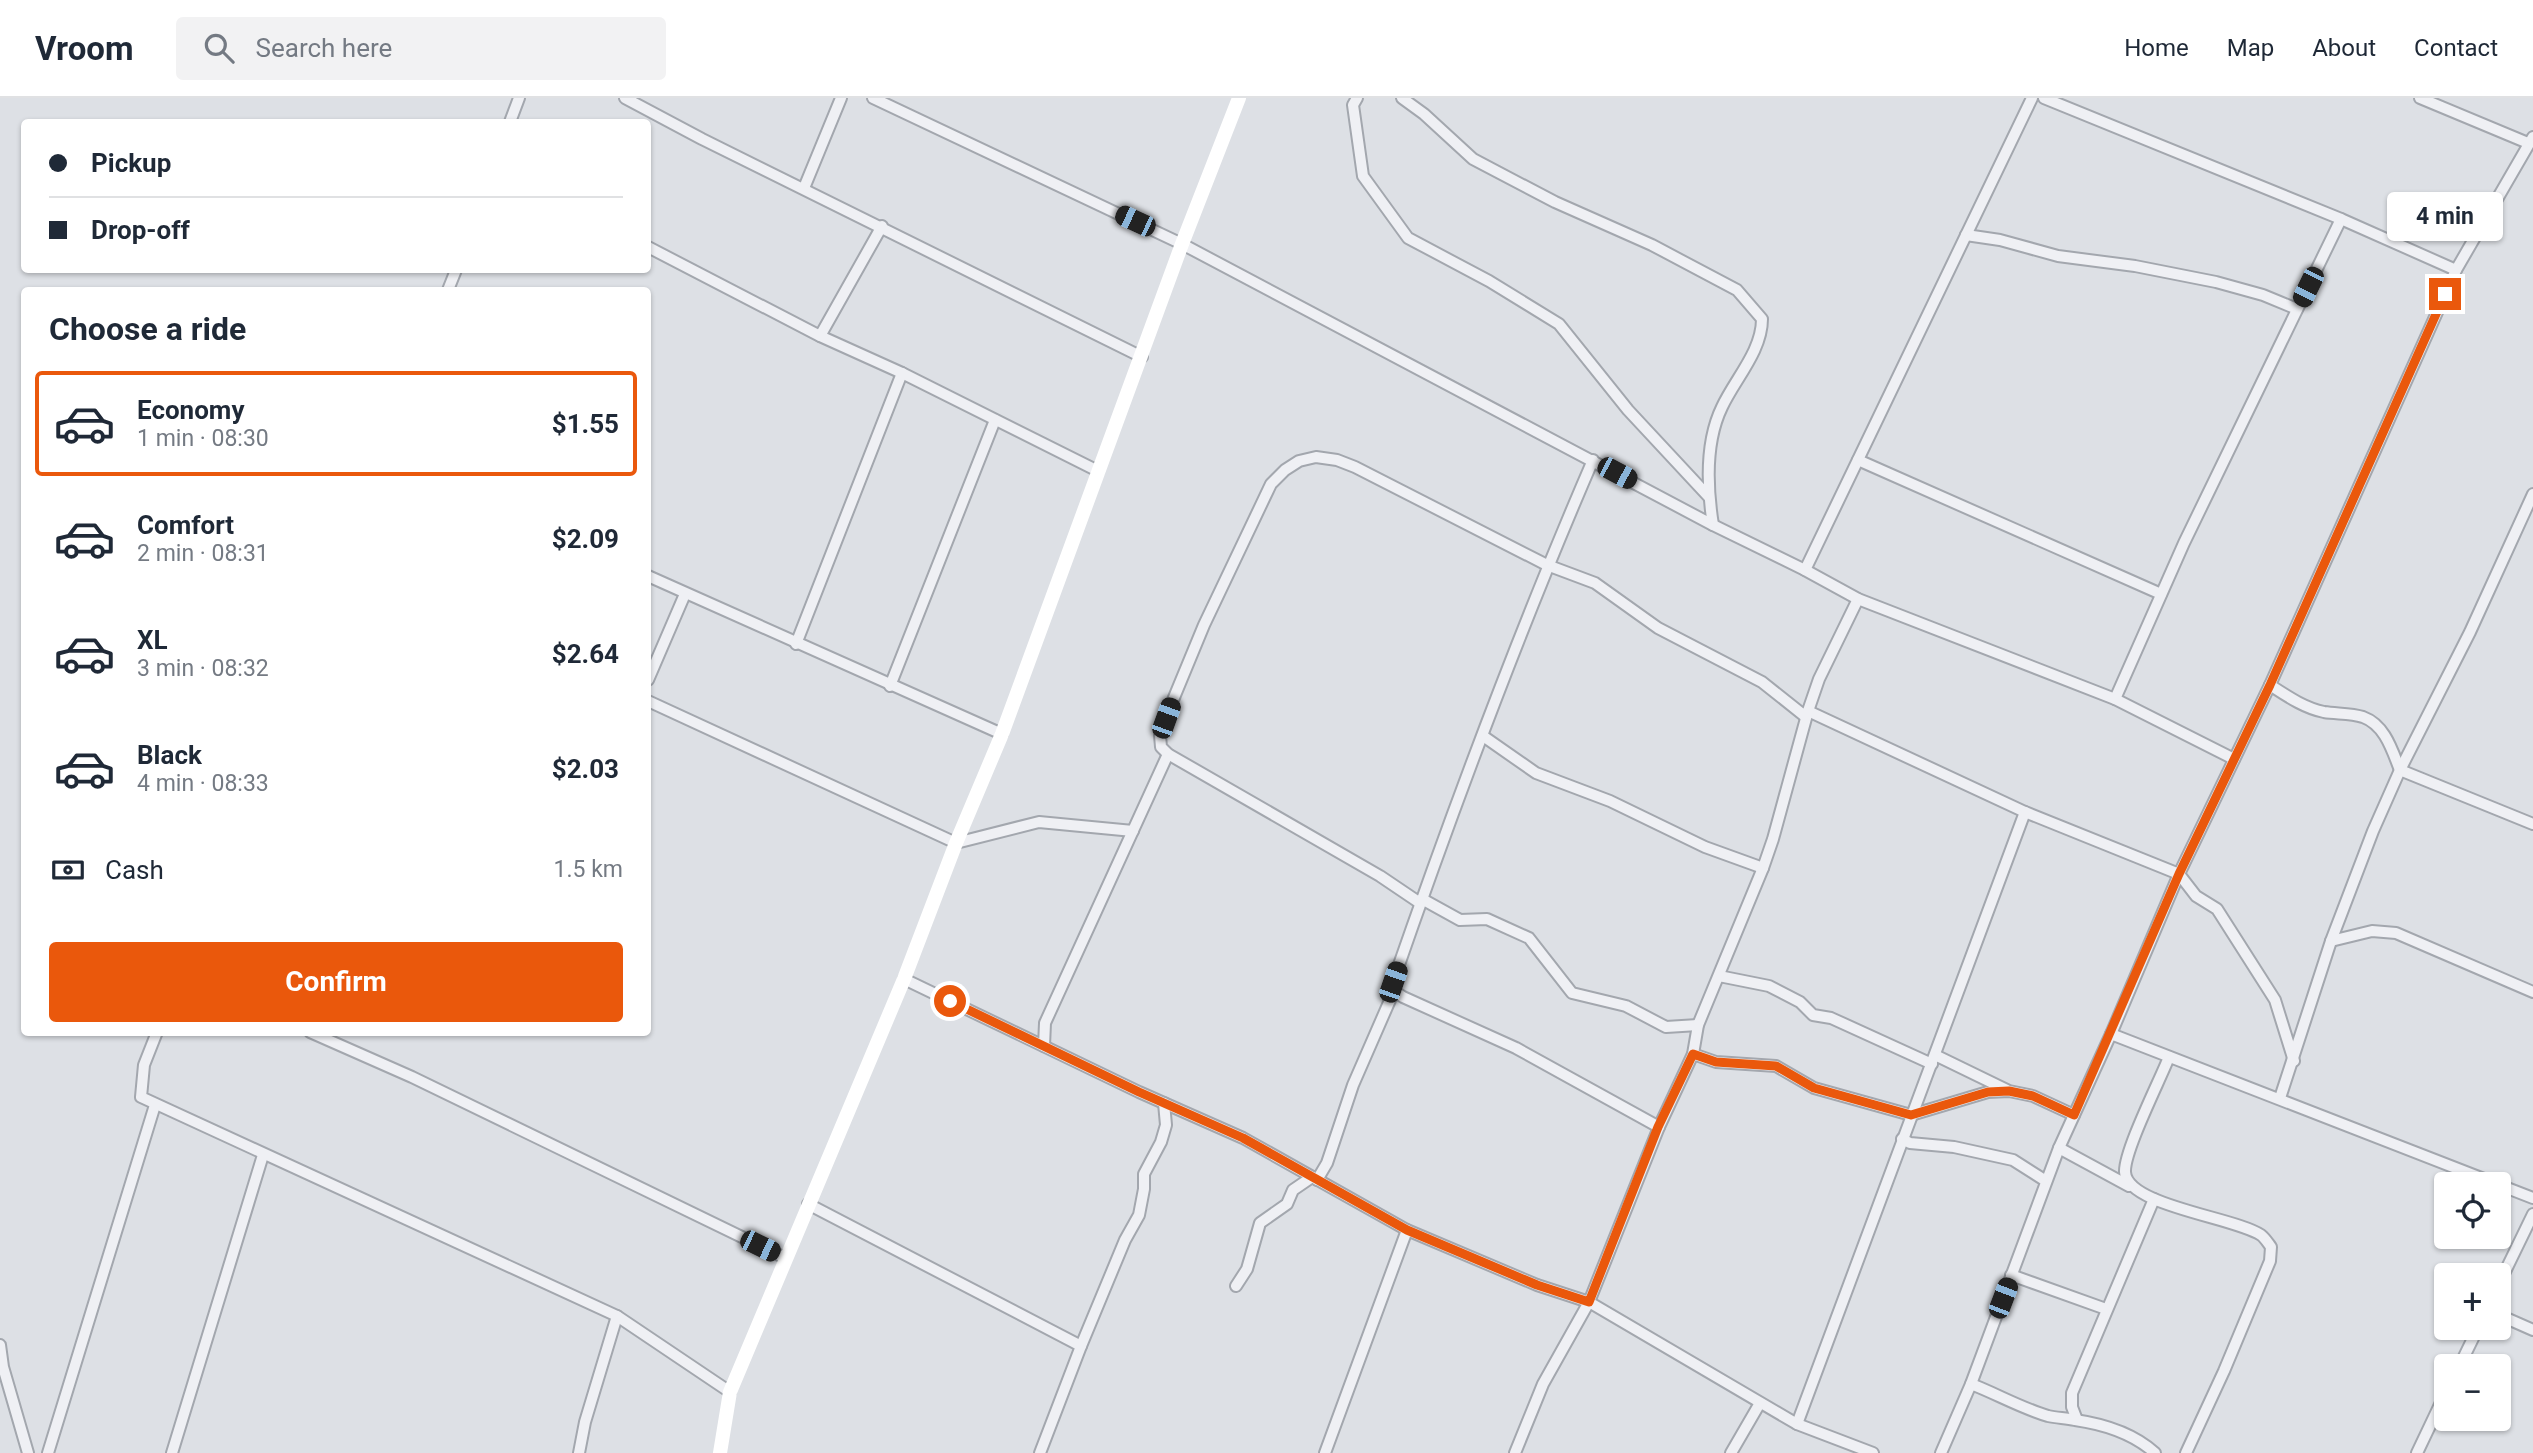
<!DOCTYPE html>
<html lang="en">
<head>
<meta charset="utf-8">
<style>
  body { margin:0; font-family:Roboto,sans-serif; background:#f2f2f3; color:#1f2937; height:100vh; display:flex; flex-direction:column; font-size:26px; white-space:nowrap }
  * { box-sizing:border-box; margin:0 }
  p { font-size:23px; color:#747a83 }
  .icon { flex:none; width:38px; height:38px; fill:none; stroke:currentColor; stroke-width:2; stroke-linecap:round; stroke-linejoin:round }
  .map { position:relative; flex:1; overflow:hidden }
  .panel { position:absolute; left:21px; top:189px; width:630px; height:749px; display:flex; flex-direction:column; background:#fff; border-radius:7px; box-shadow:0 2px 5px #0004 }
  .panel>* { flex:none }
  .banner { position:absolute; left:21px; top:21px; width:630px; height:154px; border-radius:7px; box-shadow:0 2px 5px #0004; display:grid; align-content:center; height:154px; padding:0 28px; background:#fff }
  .fabs { position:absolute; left:2434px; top:1074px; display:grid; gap:14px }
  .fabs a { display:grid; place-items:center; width:77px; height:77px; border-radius:7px; background:#fff; box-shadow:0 2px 5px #0004; font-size:35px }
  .end { position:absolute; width:32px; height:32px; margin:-16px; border:9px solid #ea580c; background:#fff; box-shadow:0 0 0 4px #fff }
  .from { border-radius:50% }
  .bubble { position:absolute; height:49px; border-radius:7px; background:#fff; box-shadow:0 2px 5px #0004; font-size:23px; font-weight:700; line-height:49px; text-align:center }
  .car { position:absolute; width:21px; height:42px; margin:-21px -10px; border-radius:9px; box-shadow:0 0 5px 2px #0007; background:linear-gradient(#222 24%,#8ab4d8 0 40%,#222 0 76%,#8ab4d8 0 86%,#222 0) }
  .banner b { display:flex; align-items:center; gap:24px; height:66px; font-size:26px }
  .banner b+b { border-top:2px solid #e0e1e3 }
  .banner i { width:18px; height:18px; background:#1f2937 }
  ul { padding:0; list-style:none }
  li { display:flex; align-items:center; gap:21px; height:105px; margin:0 14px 10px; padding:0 14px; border:4px solid transparent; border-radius:7px }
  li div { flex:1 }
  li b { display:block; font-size:26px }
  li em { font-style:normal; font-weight:700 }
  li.selected { border-color:#ea580c }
  li>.icon { width:63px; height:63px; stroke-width:1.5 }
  h2 { padding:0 28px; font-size:32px; line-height:84px }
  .pay { display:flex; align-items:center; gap:18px; height:77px; padding:0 28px; font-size:26px }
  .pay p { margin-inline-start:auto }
  .button { display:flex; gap:14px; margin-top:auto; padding:14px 28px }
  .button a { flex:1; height:80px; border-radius:7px; background:#ea580c; color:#fff; font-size:28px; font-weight:700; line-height:80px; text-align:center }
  header { display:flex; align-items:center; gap:42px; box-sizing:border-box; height:98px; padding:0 35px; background:#fff; border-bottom:2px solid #e0e1e3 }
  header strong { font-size:33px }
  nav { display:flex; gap:38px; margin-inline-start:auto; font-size:24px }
  .search { width:490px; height:63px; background:#f2f2f3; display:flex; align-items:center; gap:18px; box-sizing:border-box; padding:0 24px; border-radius:7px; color:#747a83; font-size:26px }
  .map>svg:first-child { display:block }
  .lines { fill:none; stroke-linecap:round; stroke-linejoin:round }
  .street-casing { stroke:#a3a7ae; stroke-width:14 }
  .street { stroke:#eff0f4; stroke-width:10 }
  .secondary { stroke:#fff; stroke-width:14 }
  .route { stroke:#ea580c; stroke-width:9 }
</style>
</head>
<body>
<header>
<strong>Vroom</strong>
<div class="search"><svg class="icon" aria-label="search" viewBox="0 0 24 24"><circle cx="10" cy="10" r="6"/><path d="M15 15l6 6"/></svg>Search here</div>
<nav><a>Home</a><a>Map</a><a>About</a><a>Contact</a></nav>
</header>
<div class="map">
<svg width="2533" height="1355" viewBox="0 0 2533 1355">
  <rect width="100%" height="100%" fill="#dde0e5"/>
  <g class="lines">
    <defs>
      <g id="street">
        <polyline points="625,0 702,41 1142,259"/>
        <polyline points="873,0 1182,146 1713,427 1805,472 1858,501 2115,601 2234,661"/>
        <polyline points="1357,0 1353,7 1363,78 1408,140 1489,183 1559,226 1628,312 1709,399"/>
        <path d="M1402,0L1424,16L1473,61L1555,104L1652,147L1737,192L1762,221C1762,253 1735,281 1722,309C1705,344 1707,389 1713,427"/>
        <polyline points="2044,0 2341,121 2456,172"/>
        <polyline points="2420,0 2528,45"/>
        <polyline points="510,24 519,0"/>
        <polyline points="804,90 841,0"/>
        <polyline points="1966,137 2000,142 2058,158 2135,168 2216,184 2263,197 2297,211"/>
        <polyline points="648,149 820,238 902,275 1098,373"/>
        <polyline points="448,192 456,172"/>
        <polyline points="820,238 882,128"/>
        <polyline points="1858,362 2161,496"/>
        <polyline points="1805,472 2032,0"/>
        <polyline points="648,478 1002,636"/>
        <polyline points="796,546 902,275"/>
        <polyline points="648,582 685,496"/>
        <path d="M2270,587C2287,598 2304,610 2324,614C2337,616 2351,615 2363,619C2385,627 2392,652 2400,672L2533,726"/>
        <polyline points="890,588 995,322"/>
        <polyline points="2115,601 2184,445 2341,121"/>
        <polyline points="648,603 956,745 1039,724 1133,733"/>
        <polyline points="1808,613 2025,714 2179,776 2196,798 2217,811 2275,902 2294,963"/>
        <polyline points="1483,638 1536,675 1610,703 1705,749 1763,770"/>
        <polyline points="1422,801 1460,822 1487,821 1529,840 1572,895 1626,908 1666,929 1698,927"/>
        <polyline points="1420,805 1380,778 1168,656 1161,649 1160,637 1173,602 1204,527 1271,386 1285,372 1299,363 1316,359 1337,362 1355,369 1547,467 1595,485 1658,530 1762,584 1806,619"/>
        <polyline points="2331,843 2372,833 2396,835 2533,894"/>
        <polyline points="1719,878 1769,888 1800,904 1813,917 1831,920 1932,966"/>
        <polyline points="904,881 1139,994 1243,1040 1407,1132 1537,1187 1589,1204 1797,1326 1873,1355"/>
        <polyline points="1394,893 1403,899 1516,950 1659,1029"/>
        <polyline points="157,934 144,967 141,999 617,1218 730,1294"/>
        <polyline points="310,934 412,979 785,1160"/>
        <polyline points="2111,936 2533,1100"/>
        <polyline points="1044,948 1045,925 1168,656"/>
        <polyline points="1693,956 1716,964 1776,968 1814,990 1911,1017 1988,994 2009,993 2033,998 2074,1017"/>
        <polyline points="1935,957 2007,992"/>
        <path d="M2169,959C2160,982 2124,1053 2125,1074C2127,1108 2234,1119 2261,1137C2265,1140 2268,1145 2271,1149L2270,1163L2224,1273L2186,1355"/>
        <polyline points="2280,1000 2331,843 2373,733 2400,672 2470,534 2533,396"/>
        <polyline points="1902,1041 1910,1045 1954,1049 2013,1062 2046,1083"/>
        <polyline points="2059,1050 2129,1088"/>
        <path d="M1317,1082L1327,1065L1353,987L1394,893L1393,884C1454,708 1519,533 1593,362"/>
        <polyline points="808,1106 1081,1248"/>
        <polyline points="2011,1177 2106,1211"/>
        <polyline points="2499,1186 2533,1116"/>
        <polyline points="1236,1188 1247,1171 1260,1125 1287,1106 1293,1092 1312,1079"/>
        <polyline points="2499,1217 2533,1232"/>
        <polyline points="0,1247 3,1269 28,1355"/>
        <polyline points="2459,1269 2478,1230"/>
        <path d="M1971,1286C1997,1296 2021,1310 2048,1318C2057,1320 2066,1320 2075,1322C2103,1326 2134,1336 2155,1355"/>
        <polyline points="2077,1322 2072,1309 2072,1295 2154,1101"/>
        <polyline points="1797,1326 2025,714"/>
        <polyline points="48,1355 155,1007"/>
        <polyline points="172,1355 263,1057"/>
        <polyline points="579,1355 585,1324 617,1218"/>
        <polyline points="1040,1355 1081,1248 1125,1142 1139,1117 1144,1091 1144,1076 1161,1044 1166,1027 1164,1005"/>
        <polyline points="1325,1355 1407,1132"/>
        <polyline points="1515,1355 1543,1286 1589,1204 1659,1029 1693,956 1698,927 1763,770 1773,741 1808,613 1819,581 1858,501"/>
        <polyline points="1731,1355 1760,1305"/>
        <polyline points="1941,1355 1971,1286 2059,1050 2111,936 2179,776 2270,587 2456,172 2533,39"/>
        <polyline points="2417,1355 2446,1294"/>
      </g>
    </defs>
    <use href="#street" class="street-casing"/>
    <use href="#street" class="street"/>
    <polyline class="secondary" points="720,1355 730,1294 904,881 956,745 1002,636 1182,146 1239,0"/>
  </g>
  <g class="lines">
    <polyline class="route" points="950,903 1139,994 1243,1040 1407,1132 1537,1187 1589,1204 1658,1029 1693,956 1716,964 1776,968 1814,990 1911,1017 1988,994 2009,993 2033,998 2074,1017 2179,776 2270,587 2445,196"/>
  </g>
</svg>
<div class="fabs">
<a><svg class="icon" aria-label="locate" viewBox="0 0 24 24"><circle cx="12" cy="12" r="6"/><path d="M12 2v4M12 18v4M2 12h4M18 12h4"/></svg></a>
<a>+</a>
<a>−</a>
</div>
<i class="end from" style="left:950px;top:903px"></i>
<i class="end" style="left:2445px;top:196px"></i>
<div class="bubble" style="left:2387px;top:94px;width:116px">4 min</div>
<i class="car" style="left:1135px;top:123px;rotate:295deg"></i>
<i class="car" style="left:2308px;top:189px;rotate:206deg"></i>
<i class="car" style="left:1617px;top:375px;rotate:118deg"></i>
<i class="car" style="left:1166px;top:620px;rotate:20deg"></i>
<i class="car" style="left:1393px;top:884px;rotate:19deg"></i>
<i class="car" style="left:760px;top:1148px;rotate:116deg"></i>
<i class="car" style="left:2003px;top:1200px;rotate:21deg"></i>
<div class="banner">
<b><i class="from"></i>Pickup</b>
<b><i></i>Drop-off</b>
</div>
<section class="panel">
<h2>Choose a ride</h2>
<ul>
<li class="selected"><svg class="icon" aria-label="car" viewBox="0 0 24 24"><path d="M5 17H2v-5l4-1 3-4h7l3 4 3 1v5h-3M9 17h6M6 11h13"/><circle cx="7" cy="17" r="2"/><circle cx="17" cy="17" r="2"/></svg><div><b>Economy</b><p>1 min · 08:30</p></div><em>$1.55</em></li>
<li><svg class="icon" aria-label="car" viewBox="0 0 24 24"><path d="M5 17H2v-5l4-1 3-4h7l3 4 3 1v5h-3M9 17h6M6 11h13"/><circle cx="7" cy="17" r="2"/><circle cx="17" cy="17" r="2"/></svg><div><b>Comfort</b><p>2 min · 08:31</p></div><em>$2.09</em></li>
<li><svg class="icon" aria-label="car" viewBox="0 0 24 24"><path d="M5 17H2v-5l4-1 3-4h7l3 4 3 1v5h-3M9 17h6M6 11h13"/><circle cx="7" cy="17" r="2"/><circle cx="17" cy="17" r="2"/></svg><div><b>XL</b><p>3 min · 08:32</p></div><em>$2.64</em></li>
<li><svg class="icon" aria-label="car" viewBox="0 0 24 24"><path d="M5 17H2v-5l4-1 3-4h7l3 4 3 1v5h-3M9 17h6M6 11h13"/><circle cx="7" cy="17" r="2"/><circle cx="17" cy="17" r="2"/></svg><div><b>Black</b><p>4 min · 08:33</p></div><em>$2.03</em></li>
</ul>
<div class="pay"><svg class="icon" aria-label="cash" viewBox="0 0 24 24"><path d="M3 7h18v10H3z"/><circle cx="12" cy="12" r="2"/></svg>Cash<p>1.5 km</p></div>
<div class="button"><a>Confirm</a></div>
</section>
</div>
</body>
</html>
